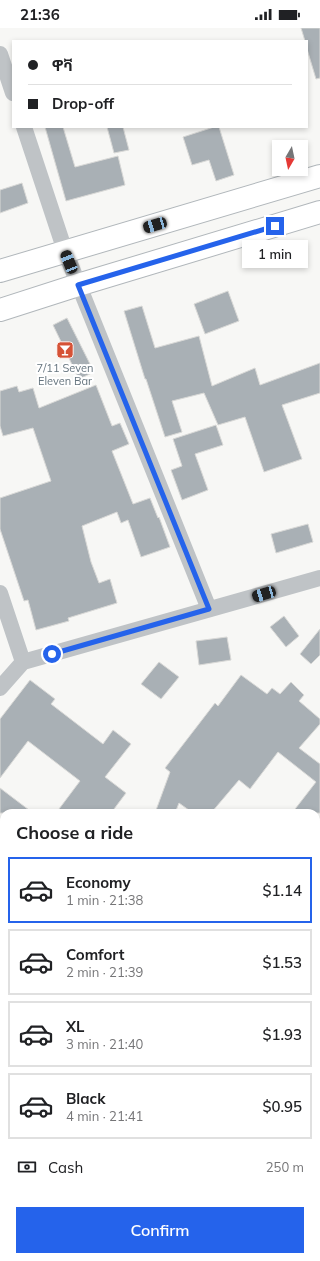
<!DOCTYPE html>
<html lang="en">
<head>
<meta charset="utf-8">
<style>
  body { margin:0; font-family:Mulish,"Noto Sans Ethiopic",sans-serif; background:#f6f6f6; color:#202124; height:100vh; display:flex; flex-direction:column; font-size:15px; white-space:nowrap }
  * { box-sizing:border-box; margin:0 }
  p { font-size:13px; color:#757577 }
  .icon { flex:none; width:22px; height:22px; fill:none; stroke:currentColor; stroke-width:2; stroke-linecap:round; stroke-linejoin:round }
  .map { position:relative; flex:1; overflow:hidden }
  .sheet { position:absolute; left:0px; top:781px; width:320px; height:452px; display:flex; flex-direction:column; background:#fff; border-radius:12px 12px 0 0; box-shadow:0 2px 6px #0003 }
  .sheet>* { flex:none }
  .hud { position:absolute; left:12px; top:12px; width:296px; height:88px; border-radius:0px; box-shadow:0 2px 6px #0003; display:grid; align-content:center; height:88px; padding:0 16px; background:#fff }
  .needle { width:26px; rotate:189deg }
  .buttons { position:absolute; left:272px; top:112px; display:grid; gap:8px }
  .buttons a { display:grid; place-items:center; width:36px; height:36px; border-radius:0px; background:#fff; box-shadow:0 2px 6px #0003; font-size:20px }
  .end { position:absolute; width:18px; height:18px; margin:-9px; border:5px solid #2563eb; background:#fff; box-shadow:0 0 0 2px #fff }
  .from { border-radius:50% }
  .bubble { position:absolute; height:28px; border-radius:0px; background:#fff; box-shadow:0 2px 6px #0003; font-size:13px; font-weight:600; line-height:28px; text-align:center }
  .car { position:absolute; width:12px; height:24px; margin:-12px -6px; border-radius:5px; box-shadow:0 0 3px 1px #0007; background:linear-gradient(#222 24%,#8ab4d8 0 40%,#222 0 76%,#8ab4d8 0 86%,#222 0) }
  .hud b { display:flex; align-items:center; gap:14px; height:38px; font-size:15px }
  .hud b+b { border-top:1px solid #e0e0e0 }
  .hud i { width:10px; height:10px; background:#202124 }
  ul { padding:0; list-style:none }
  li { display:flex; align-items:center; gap:12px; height:66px; margin:0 8px 6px; padding:0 8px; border:2px solid #e0e0e0; border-radius:0px }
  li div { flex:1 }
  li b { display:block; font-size:15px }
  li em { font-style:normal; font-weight:600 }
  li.active { border-color:#2563eb }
  li>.icon { width:36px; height:36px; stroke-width:1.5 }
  h2 { padding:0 16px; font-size:18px; line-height:48px }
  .pay { display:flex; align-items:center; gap:10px; height:44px; padding:0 16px; font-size:15px }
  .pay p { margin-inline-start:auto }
  .primary-button { display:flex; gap:8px; margin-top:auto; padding:8px 16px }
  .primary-button a { flex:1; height:46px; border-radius:0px; background:#2563eb; color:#fff; font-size:16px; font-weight:600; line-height:46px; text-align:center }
  .status { display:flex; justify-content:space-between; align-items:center; height:28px; padding:0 20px; background:#fff; direction:ltr }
  .status svg { height:11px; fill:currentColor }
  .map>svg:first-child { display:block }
  .building { fill:#a9b0b5; stroke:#d9d9d7 }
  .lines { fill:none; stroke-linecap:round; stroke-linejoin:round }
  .secondary-casing { stroke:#b1b7bb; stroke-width:24 }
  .minor { stroke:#bfc3c6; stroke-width:16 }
  .secondary { stroke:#fff; stroke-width:22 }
  .route { stroke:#2563eb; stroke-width:5 }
  .labels { text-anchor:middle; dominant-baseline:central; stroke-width:4; stroke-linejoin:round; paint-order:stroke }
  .poi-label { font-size:11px; fill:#65747e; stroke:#fff }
</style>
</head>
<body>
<div class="status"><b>21:36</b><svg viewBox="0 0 49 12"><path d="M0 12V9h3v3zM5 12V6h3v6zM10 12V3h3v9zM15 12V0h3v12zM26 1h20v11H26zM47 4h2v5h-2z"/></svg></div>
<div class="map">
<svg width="320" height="1233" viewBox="0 0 320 1233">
  <rect width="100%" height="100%" fill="#f7f7f5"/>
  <g class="building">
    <polygon points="301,0 320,0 320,50 316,51 307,21 307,13 305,13"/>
    <polygon points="45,99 63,99 75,139 118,128 125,157 66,173"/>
    <polygon points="107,99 123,99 129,122 114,125"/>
    <polygon points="214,99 219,99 234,147 216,153 209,132 192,137 183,109"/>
    <polygon points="22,155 28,175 0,185 0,162"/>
    <polygon points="228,263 239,293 205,306 194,276"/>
    <polygon points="142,278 155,320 199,308 212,358 255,340 260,357 320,335 320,365 282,377 302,431 264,444 245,389 218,397 204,365 172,373 182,404 165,409 146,351 145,351 124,283"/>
    <polygon points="67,290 94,344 79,351 53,297"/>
    <polygon points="96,357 112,398 120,395 129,416 112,423 133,476 150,470 158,490 159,489 170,519 141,529 128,492 121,495 117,484 82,498 91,534 99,555 110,551 117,575 68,590 69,593 36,602 28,572 24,573 0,501 0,470 51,453 33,400 3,408 0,398 0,363 17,358 19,364 33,360 39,380"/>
    <polygon points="216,397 223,417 195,426 208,462 182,472 171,442 182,438 173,411"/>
    <polygon points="308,496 313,514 276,525 271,506"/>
    <polygon points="284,588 299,608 286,619 270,599"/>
    <polygon points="320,601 320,627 311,636 300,626"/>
    <polygon points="227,609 231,632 199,637 196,613"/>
    <polygon points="159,634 179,649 161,671 141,656"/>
    <polygon points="241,647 267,666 272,660 280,666 291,654 304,667 299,673 320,691 320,696 299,720 320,736 320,785 292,785 316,754 278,724 250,761 239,752 211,785 193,785 179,775 175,785 155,785 170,744 165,740 215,675 218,678"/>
    <polygon points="30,652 55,671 51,676 103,716 113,702 131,716 105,749 126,765 111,785 56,785 80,753 28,713 0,750 0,691"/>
    <polygon points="0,760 33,785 0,785"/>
  </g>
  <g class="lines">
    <defs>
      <g id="secondary">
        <polyline points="0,243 320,148"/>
        <polyline points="0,282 78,257 320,184"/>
      </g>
    </defs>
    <use href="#secondary" class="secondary-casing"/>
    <g class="minor">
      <polyline points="0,26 13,65"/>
      <polyline points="24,99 65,223 209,581"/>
      <polyline points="0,565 23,634"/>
      <polyline points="0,660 23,634 320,550"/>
      <polyline points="0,822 4,826"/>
      <polyline points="316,864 320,859"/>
      <polyline points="316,1074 320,1070"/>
      <polyline points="316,1093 320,1097"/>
      <polyline points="10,1233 14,1229"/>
    </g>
    <use href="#secondary" class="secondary"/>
  </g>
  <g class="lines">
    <polyline class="route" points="52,626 209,581 78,257 275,198"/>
  </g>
  <defs>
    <symbol id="bar-square" viewBox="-11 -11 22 22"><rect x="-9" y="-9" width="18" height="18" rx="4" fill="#d65236" stroke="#fff"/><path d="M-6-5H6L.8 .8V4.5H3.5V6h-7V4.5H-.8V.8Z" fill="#fff"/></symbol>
  </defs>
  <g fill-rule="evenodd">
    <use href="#bar-square" x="55" y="312" width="20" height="20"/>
  </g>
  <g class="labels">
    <g class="poi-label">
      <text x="65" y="340">7/11 Seven<tspan x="65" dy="13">Eleven Bar</tspan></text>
    </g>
  </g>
</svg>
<div class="buttons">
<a><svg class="needle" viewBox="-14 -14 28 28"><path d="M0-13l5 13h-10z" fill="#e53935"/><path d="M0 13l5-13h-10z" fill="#757577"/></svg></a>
</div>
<i class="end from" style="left:52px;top:626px"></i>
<i class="end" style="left:275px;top:198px"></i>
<div class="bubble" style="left:242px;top:212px;width:66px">1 min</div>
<i class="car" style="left:155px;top:197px;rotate:254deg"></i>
<i class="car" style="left:69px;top:234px;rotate:338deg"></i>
<i class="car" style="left:264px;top:566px;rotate:254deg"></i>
<div class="hud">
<b><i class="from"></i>ዋቫ</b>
<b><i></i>Drop-off</b>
</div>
<section class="sheet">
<h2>Choose a ride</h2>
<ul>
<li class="active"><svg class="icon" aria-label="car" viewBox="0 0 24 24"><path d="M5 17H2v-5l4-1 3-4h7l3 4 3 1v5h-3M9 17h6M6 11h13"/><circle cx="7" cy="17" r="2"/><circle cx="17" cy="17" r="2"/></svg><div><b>Economy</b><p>1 min · 21:38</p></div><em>$1.14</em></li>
<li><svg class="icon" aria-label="car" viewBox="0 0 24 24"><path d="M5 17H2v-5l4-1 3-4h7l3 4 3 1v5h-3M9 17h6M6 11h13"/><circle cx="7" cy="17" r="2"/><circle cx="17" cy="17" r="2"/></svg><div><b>Comfort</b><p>2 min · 21:39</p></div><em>$1.53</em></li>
<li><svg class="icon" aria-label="car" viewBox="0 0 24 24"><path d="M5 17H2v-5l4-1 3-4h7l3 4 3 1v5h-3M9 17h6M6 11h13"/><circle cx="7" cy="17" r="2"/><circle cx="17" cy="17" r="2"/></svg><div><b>XL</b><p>3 min · 21:40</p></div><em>$1.93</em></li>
<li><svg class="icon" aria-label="car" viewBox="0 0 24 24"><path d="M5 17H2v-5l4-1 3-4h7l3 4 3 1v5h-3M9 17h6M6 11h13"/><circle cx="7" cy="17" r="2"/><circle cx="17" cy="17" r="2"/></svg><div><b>Black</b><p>4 min · 21:41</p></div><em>$0.95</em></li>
</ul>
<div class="pay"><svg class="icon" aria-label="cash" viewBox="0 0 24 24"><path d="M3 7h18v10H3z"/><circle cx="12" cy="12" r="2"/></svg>Cash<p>250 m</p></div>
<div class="primary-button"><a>Confirm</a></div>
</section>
</div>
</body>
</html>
